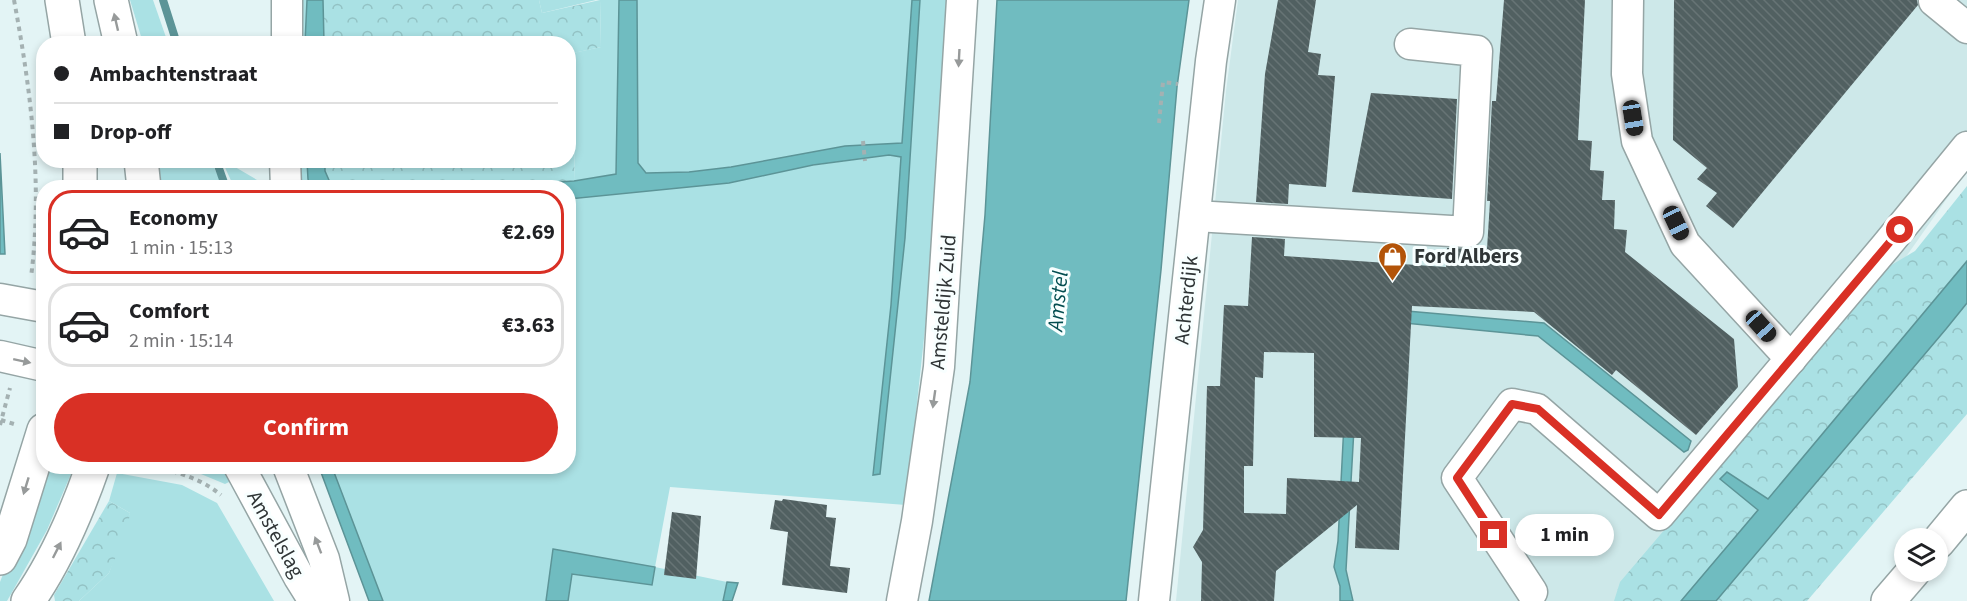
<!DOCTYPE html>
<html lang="en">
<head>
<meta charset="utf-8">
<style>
  body { margin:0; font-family:"Source Sans 3",sans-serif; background:#f2f2f2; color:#202124; height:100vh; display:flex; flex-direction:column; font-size:22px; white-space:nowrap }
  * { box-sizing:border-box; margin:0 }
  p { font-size:20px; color:#757577 }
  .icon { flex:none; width:33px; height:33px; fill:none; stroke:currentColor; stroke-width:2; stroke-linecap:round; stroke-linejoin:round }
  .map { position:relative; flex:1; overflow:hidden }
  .panel { position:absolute; left:36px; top:180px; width:540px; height:294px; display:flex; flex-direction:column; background:#fff; border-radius:24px; box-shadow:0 3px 9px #0003 }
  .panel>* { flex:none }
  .banner { position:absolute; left:36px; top:36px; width:540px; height:132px; border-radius:24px; box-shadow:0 3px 9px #0003; display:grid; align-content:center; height:132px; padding:0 18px; background:#fff }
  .buttons { position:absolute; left:1894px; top:528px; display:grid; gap:12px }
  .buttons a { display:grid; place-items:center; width:54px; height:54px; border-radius:50%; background:#fff; box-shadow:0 3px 9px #0003; font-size:30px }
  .end { position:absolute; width:27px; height:27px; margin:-14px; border:8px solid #d93025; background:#fff; box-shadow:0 0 0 3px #fff }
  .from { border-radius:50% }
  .bubble { position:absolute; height:42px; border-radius:21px; background:#fff; box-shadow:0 3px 9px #0003; font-size:20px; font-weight:700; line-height:42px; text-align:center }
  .car { position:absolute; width:18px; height:36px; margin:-18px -9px; border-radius:8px; box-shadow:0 0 4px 2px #0007; background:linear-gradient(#222 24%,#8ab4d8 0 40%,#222 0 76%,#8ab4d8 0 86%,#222 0) }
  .banner b { display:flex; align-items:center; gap:21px; height:57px; font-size:22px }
  .banner b+b { border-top:2px solid #e0e0e0 }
  .banner i { width:15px; height:15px; background:#202124 }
  ul { padding:10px 0 0; list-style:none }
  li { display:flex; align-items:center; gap:18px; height:84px; margin:0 12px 9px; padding:0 6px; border:3px solid #e0e0e0; border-radius:24px }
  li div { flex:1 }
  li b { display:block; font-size:22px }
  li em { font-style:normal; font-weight:700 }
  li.active { border-color:#d93025 }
  li>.icon { width:54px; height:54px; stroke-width:1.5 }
  .primary-button { display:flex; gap:12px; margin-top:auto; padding:12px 18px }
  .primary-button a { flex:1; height:69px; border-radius:36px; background:#d93025; color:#fff; font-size:24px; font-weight:700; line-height:69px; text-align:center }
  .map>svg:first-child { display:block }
  .built { fill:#cde8e9 }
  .green { fill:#aae1e4 }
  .forest { fill:url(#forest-crowns) }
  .water { fill:#70bcc0; stroke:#5c9497; stroke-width:1.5 }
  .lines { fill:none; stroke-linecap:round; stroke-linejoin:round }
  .stream { stroke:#5c9497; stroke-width:8 }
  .building { fill:url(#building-back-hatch); fill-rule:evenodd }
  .minor-casing { stroke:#95a5a5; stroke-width:33 }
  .major-casing { stroke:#95a5a5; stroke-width:36 }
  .highway-casing { stroke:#95a5a5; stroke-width:36 }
  .path { stroke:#a4b1b2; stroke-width:4; stroke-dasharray:4.5 4.5; stroke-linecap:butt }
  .minor { stroke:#fff; stroke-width:30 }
  .major { stroke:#fff; stroke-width:33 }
  .highway { stroke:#fff; stroke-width:33 }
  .oneway { fill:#979a9a }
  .route { stroke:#d93025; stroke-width:8 }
  .labels { text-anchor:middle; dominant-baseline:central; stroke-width:6; stroke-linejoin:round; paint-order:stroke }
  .poi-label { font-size:21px; font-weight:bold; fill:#2f3536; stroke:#f8ffff; text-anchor:start }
  .street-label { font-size:21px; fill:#2f3536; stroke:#f8ffff }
  .water-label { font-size:22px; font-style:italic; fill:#034d50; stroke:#f8ffff }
</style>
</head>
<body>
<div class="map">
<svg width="1967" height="601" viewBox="0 0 1967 601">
  <defs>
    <pattern id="forest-crowns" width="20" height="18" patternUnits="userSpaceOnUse" patternTransform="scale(1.5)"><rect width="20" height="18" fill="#aae1e4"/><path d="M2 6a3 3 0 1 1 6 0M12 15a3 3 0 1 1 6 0" fill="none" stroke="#93c2c4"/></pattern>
    <pattern id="building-back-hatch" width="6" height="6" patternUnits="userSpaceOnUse" patternTransform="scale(1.5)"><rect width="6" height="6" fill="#516061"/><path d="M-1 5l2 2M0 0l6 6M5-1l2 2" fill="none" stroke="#677475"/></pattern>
  </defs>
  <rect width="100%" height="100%" fill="#e3f4f5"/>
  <polygon class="built" points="1238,0 1967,0 1967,170 1664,601 1176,601 1226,91"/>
  <g class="green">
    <polygon points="130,0 153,0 168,43 143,43"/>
    <polygon points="299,0 307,0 305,43 297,44"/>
    <polygon points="539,0 596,0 542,13"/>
    <polygon points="600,0 619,0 616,174 574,181 575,147 568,136 568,54 601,47"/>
    <polygon points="637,0 912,0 902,143 845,146 731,167 689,172 645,173 638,164"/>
    <polygon points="920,0 949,0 932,264 906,505 670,487 655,567 727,582 723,601 568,601 572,574 652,585 655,568 553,549 546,601 383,601 332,467 568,466 569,199 889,155 901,157 891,305 905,238"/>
    <polygon points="156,161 211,161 223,187 159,187"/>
    <polygon points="222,161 229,161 230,164 269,187 234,187"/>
    <polygon points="297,161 307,161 308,179 311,187 298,187"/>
    <polygon points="44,467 74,467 47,530 11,594 7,601 0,601 0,582"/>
    <polygon points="184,467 221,467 233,480 225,484"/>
    <polygon points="117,473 182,485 217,503 274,601 79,601 109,573 130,513 109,501"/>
  </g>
  <g class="forest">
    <polygon points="323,0 539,0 542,13 600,0 601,47 569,54 568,44 324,43"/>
    <polygon points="569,136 575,147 574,181 486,187 332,187 325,171 325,161 568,160"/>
    <polygon points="1967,186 1967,261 1768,499 1727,473 1721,479 1758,510 1681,601 1614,601 1620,582 1888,267 1915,251"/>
    <polygon points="1967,303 1967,414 1807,601 1716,601"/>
    <polygon points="109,501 130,513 127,530 109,573 79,601 55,601 54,595"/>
  </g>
  <g class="water">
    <polygon points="307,0 323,0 324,43 305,43"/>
    <polygon points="619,0 637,0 638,163 646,173 689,172 731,167 845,146 902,143 912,0 920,0 905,238 880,474 873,475 891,305 901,157 889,155 813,165 729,183 569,199 568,188 486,187 574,181 616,174"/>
    <polygon points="997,0 1189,0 1177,87 1161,270 1126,601 929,601 970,382 985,215"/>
    <polygon points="0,153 5,254 0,254"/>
    <polygon points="307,161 325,161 325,171 332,187 311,187 308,179"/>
    <polygon points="1967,261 1967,303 1946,329 1716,601 1681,601 1758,510 1720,479 1727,472 1768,499"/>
    <polygon points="1350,306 1544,323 1691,441 1688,450 1684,452 1538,336 1363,319 1360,322 1346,570 1353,601 1340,601 1340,586 1334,567 1338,541"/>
    <polygon points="319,467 332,467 383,601 369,601"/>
    <polygon points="553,549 655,567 652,585 572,574 568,601 546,601"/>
    <polygon points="727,582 738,583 732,601 723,601"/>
  </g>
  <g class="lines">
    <g class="stream">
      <polyline points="163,0 177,44"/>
      <polyline points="216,160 226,188"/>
    </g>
  </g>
  <g class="building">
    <polygon points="1278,0 1316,0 1308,52 1321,54 1318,75 1335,76 1326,187 1289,184 1288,204 1256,202 1265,74"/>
    <path d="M1504,0H1585L1578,140L1592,141L1590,170L1604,171L1602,200H1615L1614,229L1627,230L1625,252L1734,339L1738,387L1696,435L1616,370L1612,375L1534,312L1412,306L1399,550L1355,548L1357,505L1276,571L1274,601H1201L1202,562L1193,547L1203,530L1207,386H1220L1224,305L1248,306L1252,237L1285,239L1284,256L1446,267L1447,248L1487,249L1490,201H1487L1492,101H1496ZM1264,352L1314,353V437L1361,438L1359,482L1287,478L1286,514L1244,513V466H1253L1255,377L1263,378Z"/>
    <polygon points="1674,0 1917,0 1918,5 1733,228 1706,206 1717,193 1697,179 1707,168 1673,140"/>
    <polygon points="1371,93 1457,99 1452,199 1352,192"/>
    <polygon points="783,499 827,505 826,517 836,518 830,566 850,568 847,593 782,585 788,532 770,529 775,500 782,501"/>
    <polygon points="672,512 701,516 696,579 664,575"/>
  </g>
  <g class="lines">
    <defs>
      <g id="minor">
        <polyline points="1628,0 1627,74 1637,141 1685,244 1791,359"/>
        <polyline points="1934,1 1967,28"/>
        <polyline points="287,44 287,0"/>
        <polyline points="285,160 286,188"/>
        <polyline points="1195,216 1468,232 1477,51 1410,44"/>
        <polyline points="0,299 44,307"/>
        <polyline points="0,356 44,366"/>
        <polyline points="239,466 299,577 314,601"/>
        <polyline points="288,466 324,559 334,601"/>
        <polyline points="1532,592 1457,478 1512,404 1537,409 1659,515 1886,246 1967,147"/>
        <polyline points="902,601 917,521 939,367 962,0"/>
        <polyline points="1154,601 1211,61 1220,0"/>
      </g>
      <g id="major">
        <polyline points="62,0 69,44"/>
        <polyline points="111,0 121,44"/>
        <polyline points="80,160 80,188"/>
        <polyline points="141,160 144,188"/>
        <polyline points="0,558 10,539 44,430"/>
        <path d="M28,601C56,561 77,512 93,466"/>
      </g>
      <g id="highway">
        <polyline points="1938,542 1967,507"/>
        <polyline points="1888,601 1913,572"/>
      </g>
    </defs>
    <use href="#minor" class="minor-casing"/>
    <use href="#major" class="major-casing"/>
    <use href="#highway" class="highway-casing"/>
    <g class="path">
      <path d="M14,0C31,91 43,185 31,277"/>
      <polyline points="1159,123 1163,82 1178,84"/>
      <polyline points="863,141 865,161"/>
      <polyline points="1,420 17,425"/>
      <polyline points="0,425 10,388"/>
      <path d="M155,466C181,474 200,478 221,495"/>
    </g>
    <use href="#minor" class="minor"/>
    <use href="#major" class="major"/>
    <use href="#highway" class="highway"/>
  </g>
  <defs><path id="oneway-solid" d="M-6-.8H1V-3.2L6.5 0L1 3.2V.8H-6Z" transform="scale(1.5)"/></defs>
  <g class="oneway">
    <use href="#oneway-solid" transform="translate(116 22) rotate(-103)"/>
    <use href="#oneway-solid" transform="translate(959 58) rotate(93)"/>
    <use href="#oneway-solid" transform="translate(22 361) rotate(12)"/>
    <use href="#oneway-solid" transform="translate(934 399) rotate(98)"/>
    <use href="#oneway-solid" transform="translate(26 486) rotate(107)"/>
    <use href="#oneway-solid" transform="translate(318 545) rotate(-111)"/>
    <use href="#oneway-solid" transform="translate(57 550) rotate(-63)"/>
  </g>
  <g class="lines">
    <polyline class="route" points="1494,535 1457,478 1512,404 1538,409 1659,515 1900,230"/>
  </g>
  <defs>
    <symbol id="shop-pin" viewBox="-11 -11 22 30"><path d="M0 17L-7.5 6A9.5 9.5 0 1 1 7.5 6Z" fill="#b35409" stroke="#f8ffff"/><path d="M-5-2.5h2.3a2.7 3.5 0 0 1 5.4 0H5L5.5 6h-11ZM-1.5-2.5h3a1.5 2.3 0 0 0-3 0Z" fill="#fff"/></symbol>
  </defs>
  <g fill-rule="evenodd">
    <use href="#shop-pin" x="1376" y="240" width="33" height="45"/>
  </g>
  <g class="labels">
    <g class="poi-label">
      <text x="1414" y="256">Ford Albers</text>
    </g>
    <g class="street-label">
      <text transform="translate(1186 300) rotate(-84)">Achterdijk</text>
      <text transform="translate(943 302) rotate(-85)">Amsteldijk Zuid</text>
      <text transform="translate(276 534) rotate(61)">Amstelslag</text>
    </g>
    <g class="water-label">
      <text transform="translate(1058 301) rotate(-85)">Amstel</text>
    </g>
  </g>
</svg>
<div class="buttons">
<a><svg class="icon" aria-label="layers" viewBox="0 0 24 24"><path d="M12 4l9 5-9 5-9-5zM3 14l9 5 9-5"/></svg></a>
</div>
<i class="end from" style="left:1900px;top:230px"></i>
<i class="end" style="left:1494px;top:535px"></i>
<div class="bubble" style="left:1515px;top:514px;width:99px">1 min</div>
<i class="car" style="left:1633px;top:118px;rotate:171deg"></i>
<i class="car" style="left:1676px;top:223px;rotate:155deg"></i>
<i class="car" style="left:1761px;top:326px;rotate:138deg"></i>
<div class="banner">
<b><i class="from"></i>Ambachtenstraat</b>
<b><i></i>Drop-off</b>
</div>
<section class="panel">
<ul>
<li class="active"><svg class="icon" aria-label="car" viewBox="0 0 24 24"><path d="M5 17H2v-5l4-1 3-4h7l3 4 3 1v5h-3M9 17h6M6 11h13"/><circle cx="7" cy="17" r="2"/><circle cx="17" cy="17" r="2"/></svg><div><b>Economy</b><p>1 min · 15:13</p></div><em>€2.69</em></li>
<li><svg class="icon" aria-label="car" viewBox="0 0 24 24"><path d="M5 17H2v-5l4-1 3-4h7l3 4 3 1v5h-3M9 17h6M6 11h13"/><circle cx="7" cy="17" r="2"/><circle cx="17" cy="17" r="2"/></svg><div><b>Comfort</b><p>2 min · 15:14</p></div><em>€3.63</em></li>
</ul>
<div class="primary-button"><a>Confirm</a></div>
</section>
</div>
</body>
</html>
